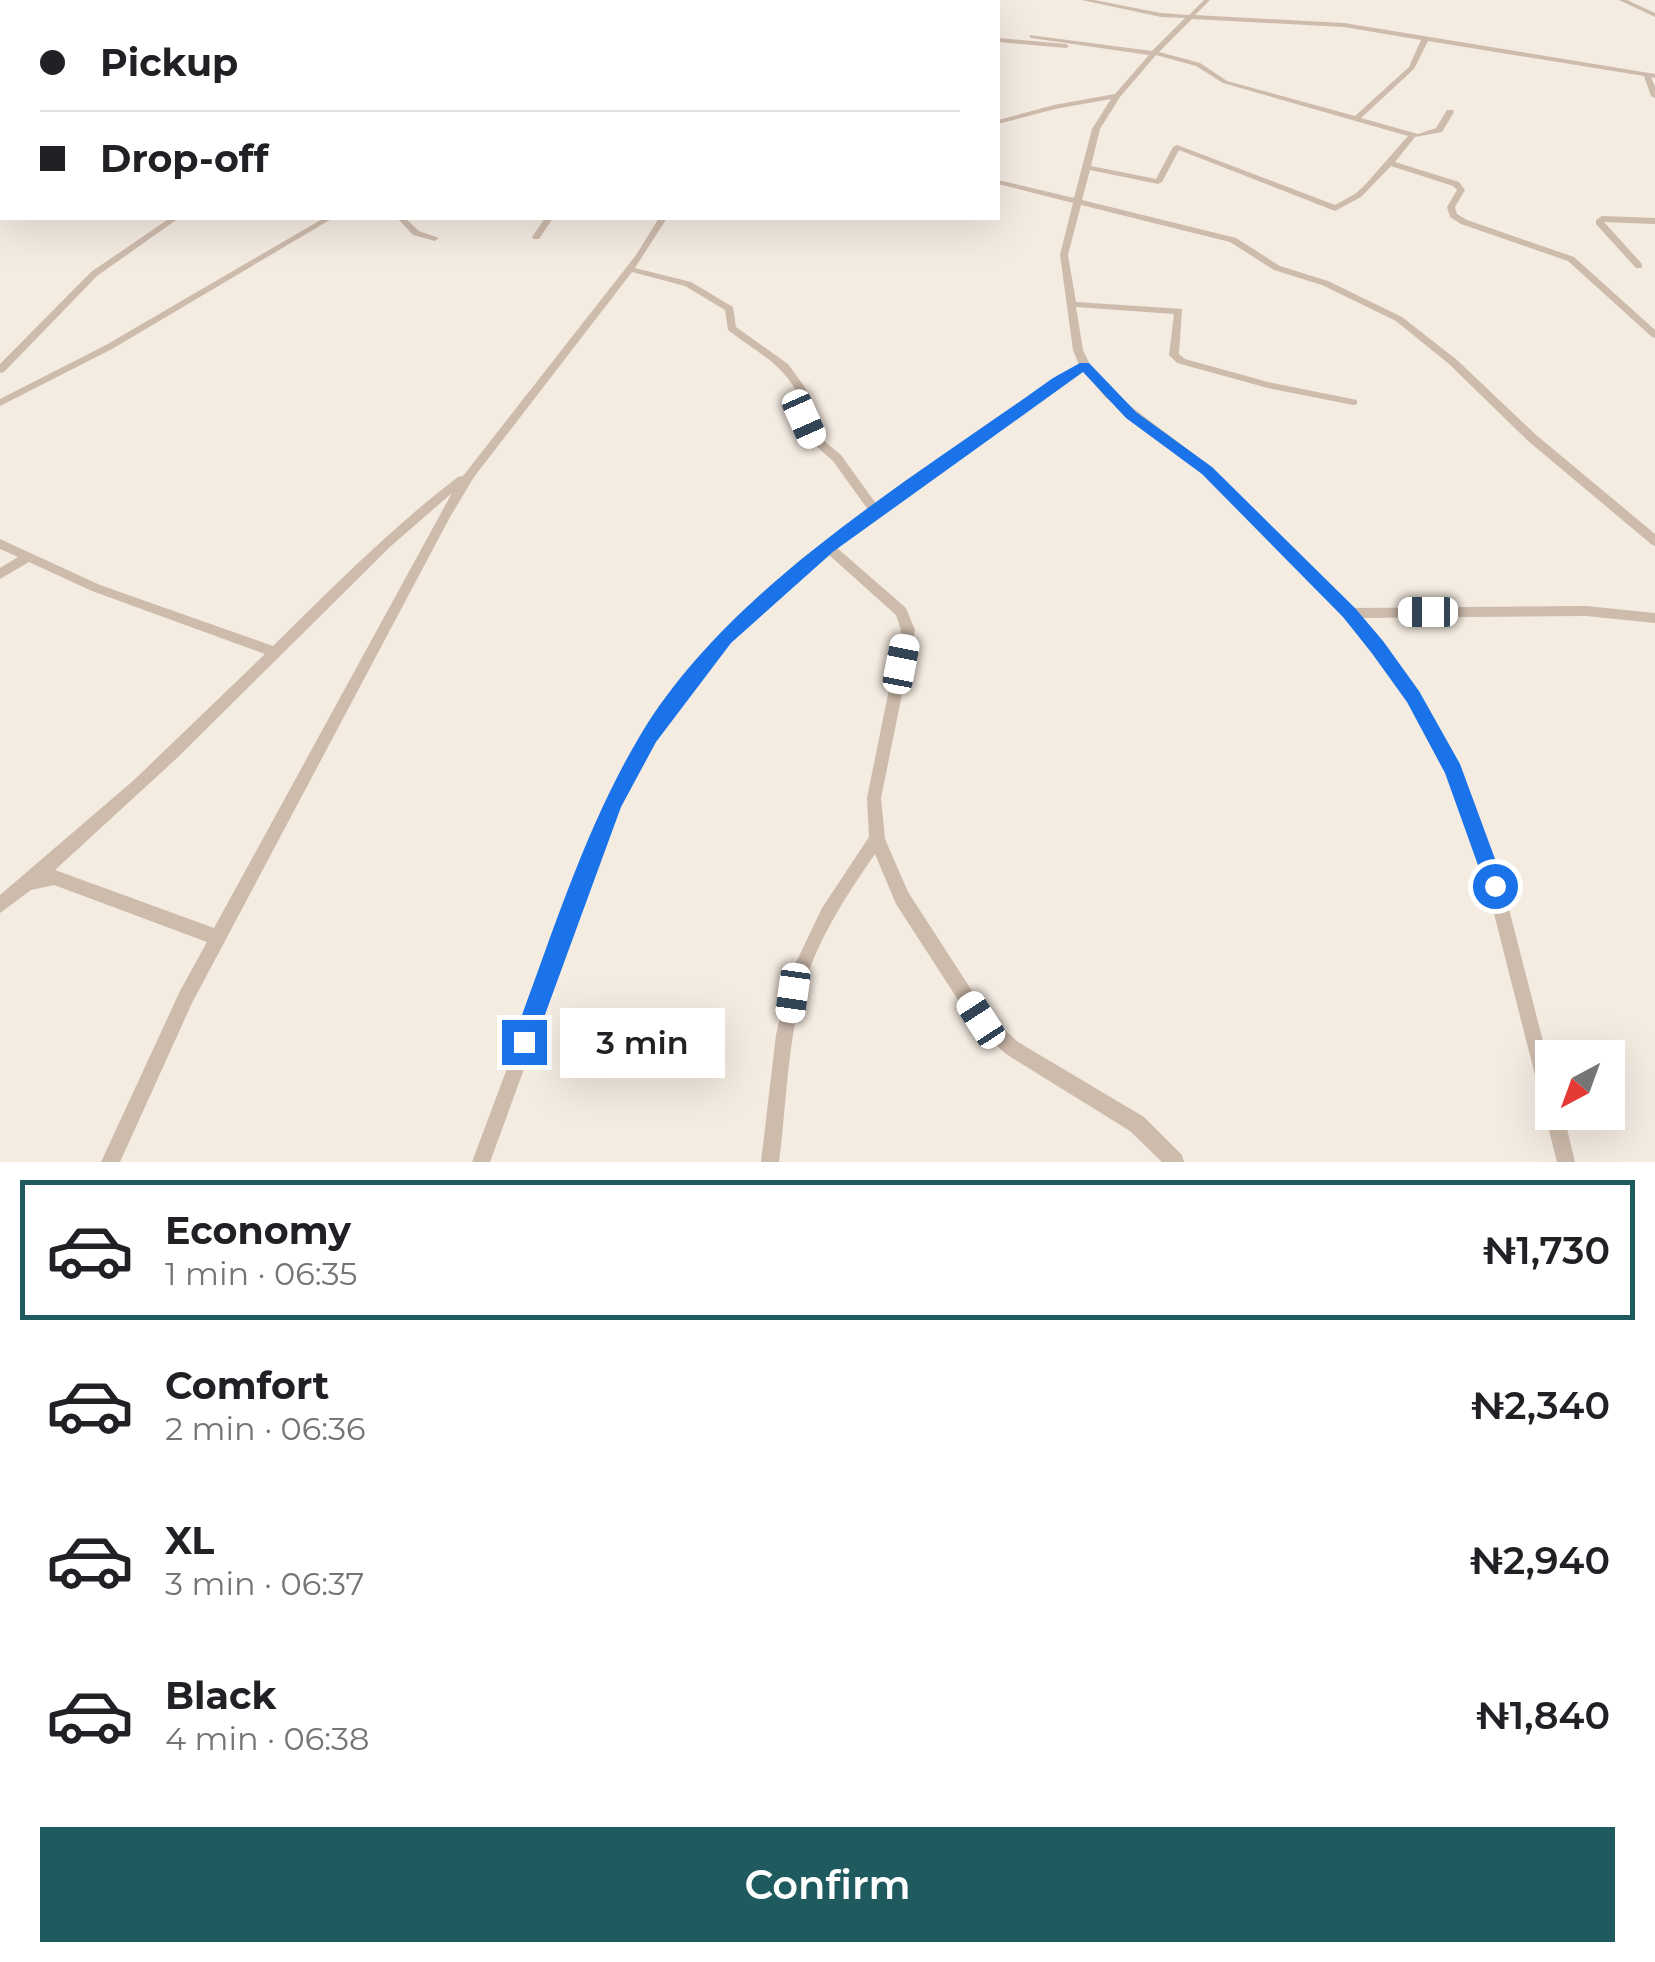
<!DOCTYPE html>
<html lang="en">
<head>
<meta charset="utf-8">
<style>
  body { margin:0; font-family:Montserrat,sans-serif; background:#f2f2f2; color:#202124; height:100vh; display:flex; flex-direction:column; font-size:38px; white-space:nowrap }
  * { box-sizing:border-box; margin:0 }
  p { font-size:32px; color:#757577 }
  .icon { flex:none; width:55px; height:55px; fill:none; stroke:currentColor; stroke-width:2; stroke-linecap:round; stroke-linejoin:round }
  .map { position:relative; height:1162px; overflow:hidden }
  .side { display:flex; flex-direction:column; background:#fff; flex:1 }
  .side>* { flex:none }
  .hud { position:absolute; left:0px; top:0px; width:1000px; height:220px; box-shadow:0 10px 40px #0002; display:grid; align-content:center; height:220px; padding:0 40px; background:#fff }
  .needle { width:65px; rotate:221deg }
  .fabs { position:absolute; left:1535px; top:1040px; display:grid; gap:20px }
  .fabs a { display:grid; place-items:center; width:90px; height:90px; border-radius:0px; background:#fff; box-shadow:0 10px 40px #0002; font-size:50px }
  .end { position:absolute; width:45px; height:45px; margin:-22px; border:12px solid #1a73e8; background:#fff; box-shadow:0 0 0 5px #fff }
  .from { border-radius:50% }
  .bubble { position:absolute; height:70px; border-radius:0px; background:#fff; box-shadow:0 10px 40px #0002; font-size:32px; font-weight:600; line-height:70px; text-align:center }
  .car { position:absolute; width:30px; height:60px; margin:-30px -15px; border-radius:12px; box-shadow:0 0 8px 2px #0007; background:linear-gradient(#fff 24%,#345 0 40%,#fff 0 76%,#345 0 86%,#fff 0) }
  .hud b { display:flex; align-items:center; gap:35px; height:95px; font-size:38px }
  .hud b+b { border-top:2px solid #e0e0e0 }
  .hud i { width:25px; height:25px; background:#202124 }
  ul { padding:18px 0 0; list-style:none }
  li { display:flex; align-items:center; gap:30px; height:140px; margin:0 20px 15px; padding:0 20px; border:5px solid transparent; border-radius:0px }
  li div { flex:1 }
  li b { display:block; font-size:38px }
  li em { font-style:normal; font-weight:600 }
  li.active { border-color:#1f5a5e }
  li>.icon { width:90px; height:90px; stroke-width:1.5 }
  .cta { display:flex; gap:20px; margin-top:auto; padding:20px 40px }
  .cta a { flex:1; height:115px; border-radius:0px; background:#1f5a5e; color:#fff; font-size:40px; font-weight:600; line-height:115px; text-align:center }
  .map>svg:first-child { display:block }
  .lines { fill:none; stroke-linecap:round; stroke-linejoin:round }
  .minor { fill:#cdbbac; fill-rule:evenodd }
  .route { fill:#1a73e8 }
</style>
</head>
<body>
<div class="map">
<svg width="1655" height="1162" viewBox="0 0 1655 1162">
  <rect width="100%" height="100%" fill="#f4ebe1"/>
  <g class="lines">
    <g class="minor">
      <polygon points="152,0 167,0 159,2 148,2"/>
      <polygon points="594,0 601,0 598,2 592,2"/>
      <polygon points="628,0 636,0 638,2 631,2"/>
      <polygon points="938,0 944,0 943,2 937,2"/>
      <path d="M1082,0H1094L1161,13L1189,15L1204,0H1210L1195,15L1344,23L1655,74V78L1651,77L1655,87V98L1651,96L1644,76L1428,41L1414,69L1361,118L1418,134L1436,128L1447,110H1453L1454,112L1442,132L1415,137L1395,162L1459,182L1465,190L1455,207L1457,214L1467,220L1574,257L1655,330V338L1652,337L1568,261L1461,224L1450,217L1447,207L1457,190L1453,186L1391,166L1361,197L1335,211L1179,150L1162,182L1158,184L1090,170L1082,200L1236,238L1280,266L1328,281L1402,317L1457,360L1535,434L1655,534V546L1651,544L1527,440L1449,364L1396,321L1322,285L1274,270L1230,242L1081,205L1068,255L1076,302L1182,309L1179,354L1185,359L1268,382L1357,400V404L1353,405L1268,388L1177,363L1169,355L1174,314L1076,307L1083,350L1090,365L1113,393L1211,467L1352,608L1586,606L1655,613V623L1586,616L1360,618L1418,692L1460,770L1503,886L1552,1076V1112H1563L1575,1162H1557L1487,886L1446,772L1408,700L1344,617L1203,473L1105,397L1084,371L1062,383L836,547L906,608L915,630L881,798L885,839L908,892L987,1014L1018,1042L1144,1117L1182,1155L1184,1162H1162L1130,1131L1006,1054L975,1026L896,904L875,854C849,891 822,933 807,976C787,1035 787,1101 779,1162H761L776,1035L790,975L822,908L869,837L867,798L901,630L896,615L828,554L730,642L655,740L620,807L490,1162H472L606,804L645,732L720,634L824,544L869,511L833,461L809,440L799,419L804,405C783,362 763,357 728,330L725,310L685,286L632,272L474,477L450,517L192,1003L120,1162H101L180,991L207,942L54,885L31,890L0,913V895L134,780L265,654L92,591L29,562L0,579V568L18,557L0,549V539L100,585L273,646C333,587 391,528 458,477L463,476L636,255L659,218H667L635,268L691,282L733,307L736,327L788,364L804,386L814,405L809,419L817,435L841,455L877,505L1054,379L1079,365L1073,350L1060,255L1073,203L998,184V180L1074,198L1092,129L1111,99L1055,109L998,124V120L1054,105L1115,94L1149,55L1031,38L1029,35L1152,51L1185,18L1161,17ZM1192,19L1344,27L1421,40L1409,67L1355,116L1227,81L1200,63L1159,52ZM1156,55L1196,66L1223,83L1408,136L1365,185L1355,194L1335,205L1177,145L1173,147L1156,179L1091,166L1100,129L1120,97ZM452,493L214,928L55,870L177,758L391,546Z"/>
      <polygon points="1619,0 1627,0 1655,13 1655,17"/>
      <polygon points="0,16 2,17 2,21 0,20"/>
      <rect x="0" y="28" width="2" height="4"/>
      <polygon points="998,38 1066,44 1069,46 1066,48 998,42"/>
      <rect x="0" y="103" width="2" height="5"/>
      <polygon points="1602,216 1655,218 1655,224 1604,222 1642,264 1642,268 1636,268 1596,224 1596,220"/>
      <polygon points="170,218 179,218 97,276 4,372 0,373 0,364 91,272"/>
      <polygon points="324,218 333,218 112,349 0,406 0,399 106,345"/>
      <polygon points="397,218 405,218 419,231 439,238 435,241 413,235"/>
      <polygon points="545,218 553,218 539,239 533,239 532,237"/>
    </g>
  </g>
  <path class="route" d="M1080,363H1089L1136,412L1212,467L1355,608L1383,641L1419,691L1460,764L1505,886L1502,893H1488L1445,773L1407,702L1371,652L1343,617L1202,474L1126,418L1083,372L834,551L731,643L656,742L621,807L532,1050L524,1053L515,1050L512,1042C551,939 584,829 641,734C731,585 914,478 1053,378Z"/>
</svg>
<div class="fabs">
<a><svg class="needle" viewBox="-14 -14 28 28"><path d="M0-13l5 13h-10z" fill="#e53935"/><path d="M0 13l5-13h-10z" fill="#757577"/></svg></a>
</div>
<i class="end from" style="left:1495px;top:886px"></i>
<i class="end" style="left:524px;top:1042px"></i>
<div class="bubble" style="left:560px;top:1008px;width:165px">3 min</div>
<i class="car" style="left:804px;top:419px;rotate:156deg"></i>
<i class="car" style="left:1428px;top:612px;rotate:270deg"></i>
<i class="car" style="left:901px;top:664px;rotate:11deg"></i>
<i class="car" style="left:793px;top:993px;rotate:188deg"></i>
<i class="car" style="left:981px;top:1020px;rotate:327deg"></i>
<div class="hud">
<b><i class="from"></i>Pickup</b>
<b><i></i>Drop-off</b>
</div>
</div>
<section class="side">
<ul>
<li class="active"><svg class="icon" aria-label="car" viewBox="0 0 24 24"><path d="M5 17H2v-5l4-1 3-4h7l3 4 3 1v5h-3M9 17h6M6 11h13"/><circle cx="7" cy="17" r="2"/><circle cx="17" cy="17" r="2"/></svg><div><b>Economy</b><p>1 min · 06:35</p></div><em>₦1,730</em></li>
<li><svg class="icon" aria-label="car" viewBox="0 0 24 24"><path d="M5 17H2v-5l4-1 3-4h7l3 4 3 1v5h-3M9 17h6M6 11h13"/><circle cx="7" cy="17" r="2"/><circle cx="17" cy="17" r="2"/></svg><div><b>Comfort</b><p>2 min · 06:36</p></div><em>₦2,340</em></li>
<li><svg class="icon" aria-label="car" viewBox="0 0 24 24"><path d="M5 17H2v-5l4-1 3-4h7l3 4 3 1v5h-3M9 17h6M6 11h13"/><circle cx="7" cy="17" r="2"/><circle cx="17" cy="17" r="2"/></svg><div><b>XL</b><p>3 min · 06:37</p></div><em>₦2,940</em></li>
<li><svg class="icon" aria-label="car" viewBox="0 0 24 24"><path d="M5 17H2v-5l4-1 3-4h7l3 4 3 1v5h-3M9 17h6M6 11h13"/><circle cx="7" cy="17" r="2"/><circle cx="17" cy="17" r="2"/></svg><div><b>Black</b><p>4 min · 06:38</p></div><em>₦1,840</em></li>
</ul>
<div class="cta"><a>Confirm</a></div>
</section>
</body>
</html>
